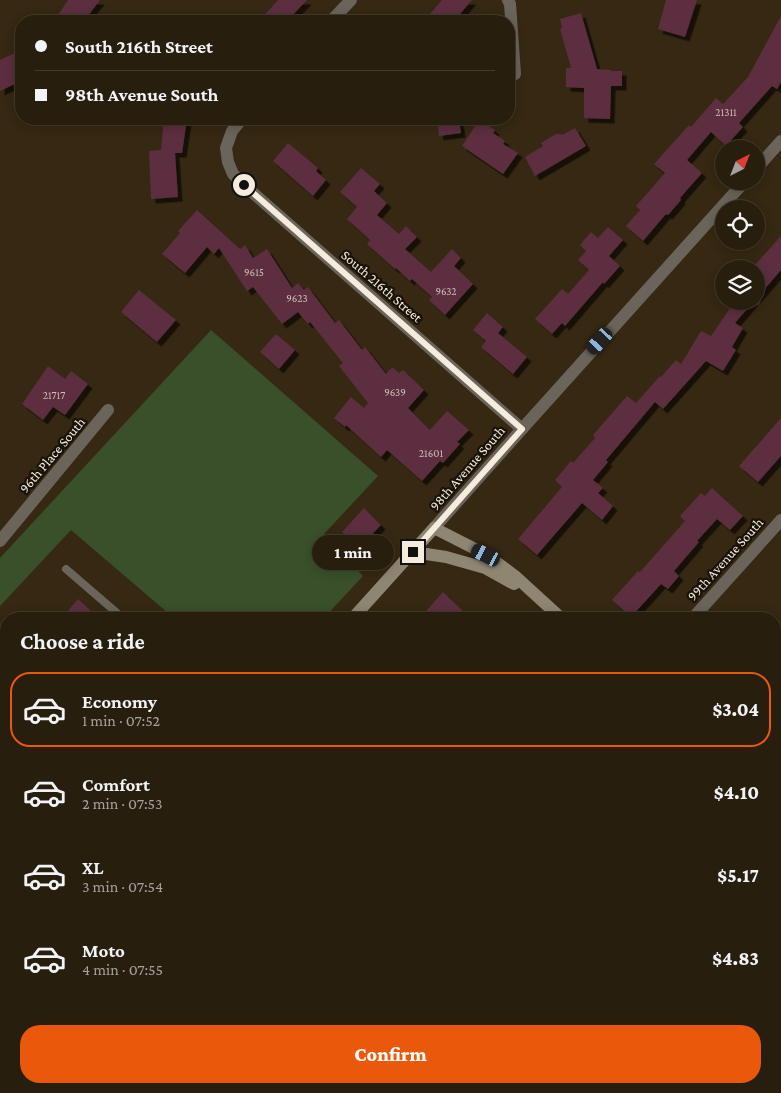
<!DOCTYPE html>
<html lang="en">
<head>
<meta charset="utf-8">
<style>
  body { margin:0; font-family:"Crimson Pro",serif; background:#302717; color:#f1f3f6; height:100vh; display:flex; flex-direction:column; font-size:19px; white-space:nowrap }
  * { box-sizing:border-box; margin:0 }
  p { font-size:16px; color:#a5a29e }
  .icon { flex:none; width:28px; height:28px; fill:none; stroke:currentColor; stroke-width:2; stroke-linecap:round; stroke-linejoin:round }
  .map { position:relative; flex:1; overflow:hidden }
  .drawer { position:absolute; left:0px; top:612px; width:781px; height:481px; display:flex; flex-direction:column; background:#281e0e; border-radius:20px 20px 0 0; box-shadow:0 2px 12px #0003,0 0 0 1px #443c2e }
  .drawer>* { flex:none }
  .top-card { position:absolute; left:15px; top:15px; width:500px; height:110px; border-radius:20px; box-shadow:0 2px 12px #0003,0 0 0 1px #443c2e; display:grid; align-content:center; height:110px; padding:0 20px; background:#281e0e }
  .needle { width:32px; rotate:42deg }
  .tools { position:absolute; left:715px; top:140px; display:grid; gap:10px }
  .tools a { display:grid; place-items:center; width:50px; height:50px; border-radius:50%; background:#281e0e; box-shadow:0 2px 12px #0003,0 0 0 1px #443c2e; font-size:25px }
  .end { position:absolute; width:22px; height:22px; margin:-11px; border:6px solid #f5ecde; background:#111; box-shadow:0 0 0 2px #111 }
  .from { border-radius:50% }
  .bubble { position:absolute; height:35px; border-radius:18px; background:#281e0e; box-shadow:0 2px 12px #0003,0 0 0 1px #443c2e; font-size:16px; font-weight:800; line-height:35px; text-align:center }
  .car { position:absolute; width:15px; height:30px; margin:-15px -8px; border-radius:6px; box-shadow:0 0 4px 1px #0007; background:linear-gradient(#222 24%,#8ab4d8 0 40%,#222 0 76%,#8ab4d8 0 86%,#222 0) }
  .top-card b { display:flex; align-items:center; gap:18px; height:48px; font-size:19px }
  .top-card b+b { border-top:1px solid #443c2e }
  .top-card i { width:12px; height:12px; background:#f1f3f6 }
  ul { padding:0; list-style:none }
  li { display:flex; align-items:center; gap:15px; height:75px; margin:0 10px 8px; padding:0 10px; border:2px solid transparent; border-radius:20px }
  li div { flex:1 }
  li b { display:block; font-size:19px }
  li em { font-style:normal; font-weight:800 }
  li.on { border-color:#ea580c }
  li>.icon { width:45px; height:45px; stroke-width:1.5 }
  h2 { padding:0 20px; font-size:22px; line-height:60px }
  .button { display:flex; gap:10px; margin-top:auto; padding:10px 20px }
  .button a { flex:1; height:58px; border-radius:20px; background:#ea580c; color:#fff; font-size:20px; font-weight:800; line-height:58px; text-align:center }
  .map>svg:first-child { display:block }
  .green { fill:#39502b }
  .building { fill:#5b2f3f; filter:url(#shadow) }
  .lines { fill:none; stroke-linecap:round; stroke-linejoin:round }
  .lane { stroke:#6a645a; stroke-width:8 }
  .street { stroke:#6a645a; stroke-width:12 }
  .secondary { stroke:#8e8573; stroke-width:12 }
  .route { stroke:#f5ecde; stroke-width:6 }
  .labels { text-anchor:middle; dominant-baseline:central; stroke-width:4.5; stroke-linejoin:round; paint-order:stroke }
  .number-label { font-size:11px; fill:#cebdb6 }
  .street-label { font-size:14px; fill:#f5ecde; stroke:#181209 }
</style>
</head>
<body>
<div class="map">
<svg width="781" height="1093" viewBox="0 0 781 1093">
  <defs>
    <filter id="shadow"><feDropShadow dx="4.5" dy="4.5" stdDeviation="0" flood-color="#0009"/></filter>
  </defs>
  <rect width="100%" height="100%" fill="#362812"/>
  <g class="green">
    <polygon points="211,330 378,476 324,534 363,576 323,619 175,619 71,530 0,606 0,558"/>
    <polygon points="0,861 6,866 6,1088 775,1088 775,1048 781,1053 781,1093 0,1093"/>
  </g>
  <g class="building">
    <polygon points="68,0 100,0 84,21 54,21"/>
    <polygon points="278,0 307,0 287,21 259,21"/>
    <polygon points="442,0 472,0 454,21 424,21"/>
    <polygon points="666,0 697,0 685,37 658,29"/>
    <polygon points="581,13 597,69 611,70 611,71 622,71 622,86 611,86 610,119 584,118 584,88 566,87 566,68 571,68 560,29 562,28 560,19"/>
    <polygon points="781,16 781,82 777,89 772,86 739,123 743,127 726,146 711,132 687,160 702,173 680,198 681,200 668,215 666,214 643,241 626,226 640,210 636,206 665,173 654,164 689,125 691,127 716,98 723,104 748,77"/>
    <polygon points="21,50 21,81 0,91 0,60"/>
    <polygon points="164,119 187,119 182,153 175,153 178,197 151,199 149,151 161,150"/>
    <polygon points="437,119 459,119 461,133 439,136"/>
    <polygon points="479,120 495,130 493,133 505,141 503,144 518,153 503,174 462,146"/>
    <polygon points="575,128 586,146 535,176 525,157 543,146 541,143 556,134 561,134 562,135"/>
    <polygon points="288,143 318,168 316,171 326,180 313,196 273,161"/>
    <polygon points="361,168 380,184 374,191 387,203 377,215 399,234 406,226 417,237 405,249 431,272 452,249 461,258 454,266 473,284 445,315 429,300 432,297 412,279 410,281 396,268 395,269 367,244 370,240 347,219 357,207 340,192"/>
    <polygon points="197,210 240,249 245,245 253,258 267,249 292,288 298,283 304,290 308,287 335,323 339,320 362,350 365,347 386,374 392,367 399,373 403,370 424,390 408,408 430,430 447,411 469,430 457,442 460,444 443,463 440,461 422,481 387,450 381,457 346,425 345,427 334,418 351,397 364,408 368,403 339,366 343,363 310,322 308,324 298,312 282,324 253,287 247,291 219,248 214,254 207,247 185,273 162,254 180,233 178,231"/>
    <polygon points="608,227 623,240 609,256 620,266 604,284 603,282 565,326 562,323 552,334 535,319 562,289 568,294 589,270 578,260 586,251 580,245 591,232 598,238"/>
    <polygon points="781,236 781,270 756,299 756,264"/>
    <polygon points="139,290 176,320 157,342 121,312"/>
    <polygon points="735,301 754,301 735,323 743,328 732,347 736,350 723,371 706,361 663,409 655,402 606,460 608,462 593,480 603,488 598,493 613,506 602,520 582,503 537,555 518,539 562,487 555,480 571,461 573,463 595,438 593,435 627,396 636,403 660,376 661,377 676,360 681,364 701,331 711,336"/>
    <polygon points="487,313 503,327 498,333 527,357 513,374 481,347 486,341 473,330"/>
    <polygon points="276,334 295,350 279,369 260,352"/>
    <polygon points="48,366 65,379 71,371 88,384 65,415 53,407 43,420 22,404"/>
    <polygon points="781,418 781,456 758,482 739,466"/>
    <polygon points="712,488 743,516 730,530 717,519 697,541 699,542 674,571 679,576 668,589 661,584 631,617 612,600 638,571 640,572 685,521 680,516 701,493 705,496"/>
    <polygon points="364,508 381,525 359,548 342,532"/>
    <polygon points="443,592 463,611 456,619 419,619"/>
    <polygon points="78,599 100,619 61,619"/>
  </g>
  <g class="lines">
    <polyline class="lane" points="66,569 124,619"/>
    <g class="street">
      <polyline points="508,0 510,4 515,74"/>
      <polyline points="331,21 351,0"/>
      <polyline points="242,119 232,131 226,148 228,162 233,174 244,185 522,429"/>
      <polyline points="756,169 781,141"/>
      <polyline points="434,528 522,429 745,181"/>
      <polyline points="0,541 108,410"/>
      <polyline points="692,619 781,520"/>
      <polyline points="775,920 781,913"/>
    </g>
    <g class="secondary">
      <polyline points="413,552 446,557 485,568 514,584"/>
      <polyline points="352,619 434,528 487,555 515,576 562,619"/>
      <polyline points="775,804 781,809"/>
      <polyline points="0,827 6,832"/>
    </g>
  </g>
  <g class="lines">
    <polyline class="route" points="244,185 522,429 413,552"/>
  </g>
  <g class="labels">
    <g class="number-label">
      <text x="726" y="112">21311</text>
      <text x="254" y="272">9615</text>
      <text x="446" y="291">9632</text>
      <text x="297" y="298">9623</text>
      <text x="395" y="392">9639</text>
      <text x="54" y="395">21717</text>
      <text x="431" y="453">21601</text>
    </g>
    <g class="street-label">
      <text transform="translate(382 286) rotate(41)">South 216th Street</text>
      <text transform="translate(52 455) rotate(-50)">96th Place South</text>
      <text transform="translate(467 468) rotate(-49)">98th Avenue South</text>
      <text transform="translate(725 559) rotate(-48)">99th Avenue South</text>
    </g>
  </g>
</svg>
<div class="tools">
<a><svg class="needle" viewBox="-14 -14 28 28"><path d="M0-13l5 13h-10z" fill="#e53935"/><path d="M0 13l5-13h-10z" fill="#a5a29e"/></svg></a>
<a><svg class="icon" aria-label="locate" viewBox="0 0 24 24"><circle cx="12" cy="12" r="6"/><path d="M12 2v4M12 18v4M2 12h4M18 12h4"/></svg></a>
<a><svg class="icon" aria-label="layers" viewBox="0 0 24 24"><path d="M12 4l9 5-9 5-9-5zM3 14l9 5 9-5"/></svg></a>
</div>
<i class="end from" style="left:244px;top:185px"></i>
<i class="end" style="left:413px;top:552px"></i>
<div class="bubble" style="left:312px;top:535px;width:82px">1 min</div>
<i class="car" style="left:600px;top:341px;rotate:222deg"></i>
<i class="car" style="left:486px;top:555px;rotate:297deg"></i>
<div class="top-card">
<b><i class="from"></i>South 216th Street</b>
<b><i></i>98th Avenue South</b>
</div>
<section class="drawer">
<h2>Choose a ride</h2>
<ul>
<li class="on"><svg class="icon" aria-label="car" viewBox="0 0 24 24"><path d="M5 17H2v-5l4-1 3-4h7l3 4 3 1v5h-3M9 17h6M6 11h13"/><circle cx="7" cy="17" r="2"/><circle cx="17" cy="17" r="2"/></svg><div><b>Economy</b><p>1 min · 07:52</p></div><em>$3.04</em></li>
<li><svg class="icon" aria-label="car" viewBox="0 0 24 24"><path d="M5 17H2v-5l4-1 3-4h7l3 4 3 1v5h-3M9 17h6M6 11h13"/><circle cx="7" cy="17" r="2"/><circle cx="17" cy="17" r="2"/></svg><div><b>Comfort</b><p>2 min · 07:53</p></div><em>$4.10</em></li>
<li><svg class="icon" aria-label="car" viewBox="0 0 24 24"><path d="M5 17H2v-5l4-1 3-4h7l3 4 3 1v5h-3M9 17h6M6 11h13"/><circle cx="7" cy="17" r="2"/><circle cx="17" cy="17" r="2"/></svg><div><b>XL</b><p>3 min · 07:54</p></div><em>$5.17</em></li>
<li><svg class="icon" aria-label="car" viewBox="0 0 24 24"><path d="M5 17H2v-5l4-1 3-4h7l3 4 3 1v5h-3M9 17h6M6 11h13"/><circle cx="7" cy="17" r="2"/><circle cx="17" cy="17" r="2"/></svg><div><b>Moto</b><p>4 min · 07:55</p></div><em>$4.83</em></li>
</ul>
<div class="button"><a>Confirm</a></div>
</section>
</div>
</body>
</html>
